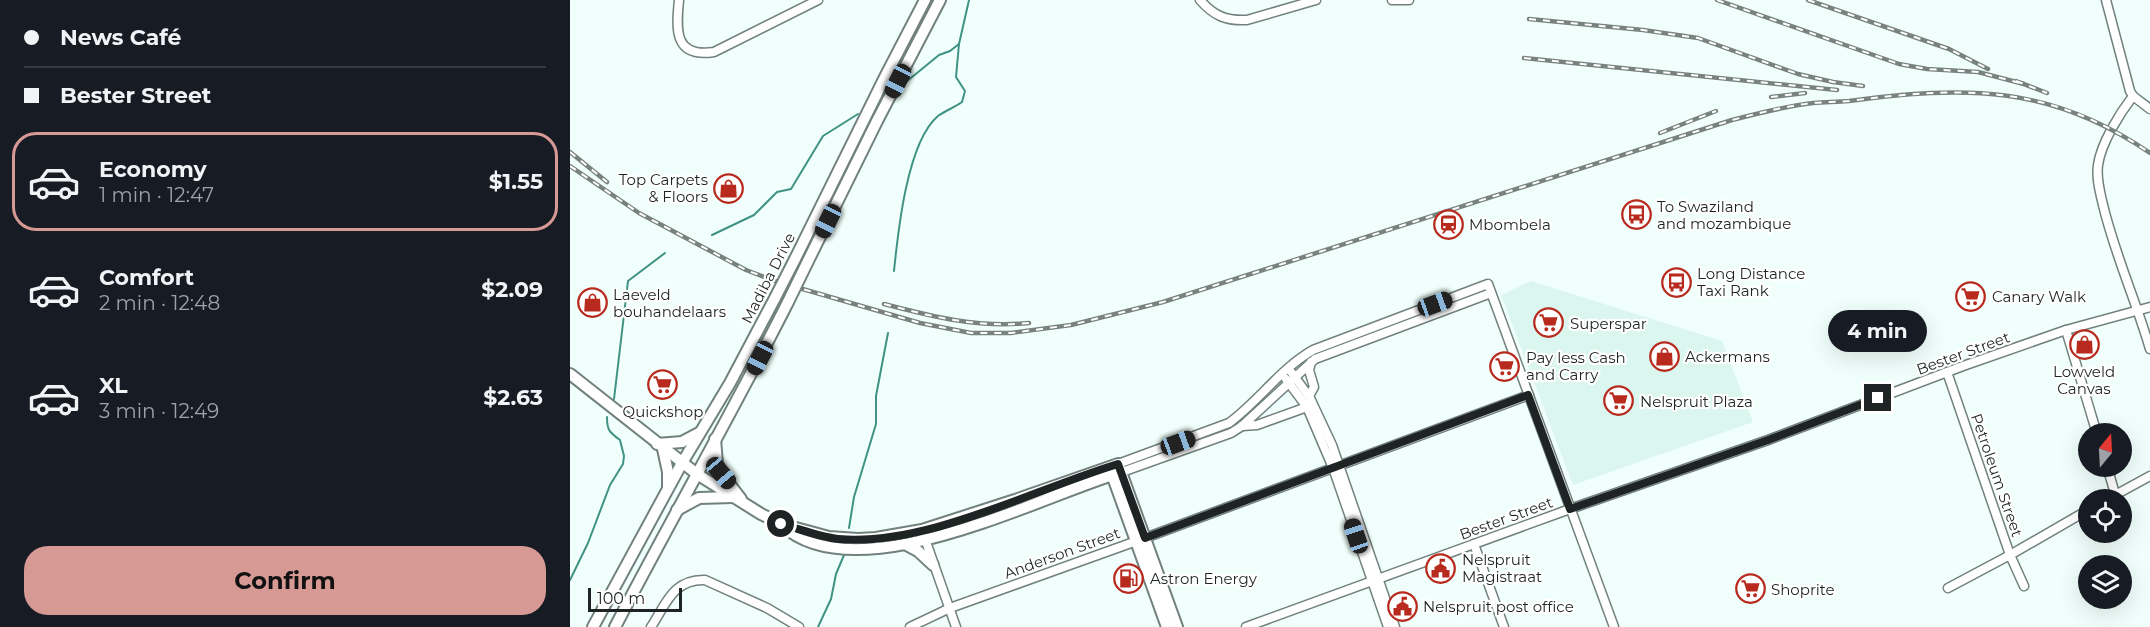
<!DOCTYPE html>
<html lang="en">
<head>
<meta charset="utf-8">
<style>
  body { margin:0; font-family:Montserrat,sans-serif; background:#20242c; color:#f1f3f6; height:100vh; display:flex; flex-direction:column; font-size:22px; white-space:nowrap }
  * { box-sizing:border-box; margin:0 }
  p { font-size:20px; color:#9ea1a6 }
  .icon { flex:none; width:33px; height:33px; fill:none; stroke:currentColor; stroke-width:2; stroke-linecap:round; stroke-linejoin:round }
  .map { position:relative; flex:1; overflow:hidden }
  .panel { display:flex; flex-direction:column; background:#171b24; width:570px }
  .panel>* { flex:none }
  .hud { display:grid; align-content:center; height:132px; padding:0 24px; background:#171b24 }
  .needle { width:39px; rotate:18deg }
  .buttons { position:absolute; left:1508px; top:423px; display:grid; gap:12px }
  .buttons a { display:grid; place-items:center; width:54px; height:54px; border-radius:50%; background:#171b24; box-shadow:0 6px 24px #0002; font-size:30px }
  .scale { position:absolute; left:18px; bottom:15px; width:94px; box-sizing:border-box; padding-left:6px; border:3px solid #1e2423; border-top:0; font-size:16px; line-height:21px; white-space:nowrap; color:#1e2423; -webkit-text-stroke:4px #fff; paint-order:stroke }
  .end { position:absolute; width:27px; height:27px; margin:-14px; border:8px solid #1e2423; background:#fff; box-shadow:0 0 0 3px #fff }
  .from { border-radius:50% }
  .bubble { position:absolute; height:42px; border-radius:21px; background:#171b24; box-shadow:0 6px 24px #0002; font-size:20px; font-weight:700; line-height:42px; text-align:center }
  .car { position:absolute; width:18px; height:36px; margin:-18px -9px; border-radius:8px; box-shadow:0 0 4px 2px #0007; background:linear-gradient(#222 24%,#8ab4d8 0 40%,#222 0 76%,#8ab4d8 0 86%,#222 0) }
  .hud b { display:flex; align-items:center; gap:21px; height:57px; font-size:22px }
  .hud b+b { border-top:2px solid #363941 }
  .hud i { width:15px; height:15px; background:#f1f3f6 }
  ul { padding:0; list-style:none }
  li { display:flex; align-items:center; gap:18px; height:99px; margin:0 12px 9px; padding:0 12px; border:3px solid transparent; border-radius:24px }
  li div { flex:1 }
  li b { display:block; font-size:22px }
  li em { font-style:normal; font-weight:700 }
  li.active { border-color:#d79994 }
  li>.icon { width:54px; height:54px; stroke-width:1.5 }
  .primary-button { display:flex; gap:12px; margin-top:auto; padding:12px 24px }
  .primary-button a { flex:1; height:69px; border-radius:24px; background:#d79994; color:#111; font-size:24px; font-weight:700; line-height:69px; text-align:center }
  main { display:flex; flex:1; min-height:0 }
  .map>svg:first-child { display:block }
  .built { fill:#daf6ef }
  .lines { fill:none; stroke-linecap:round; stroke-linejoin:round }
  .stream { stroke:#409384; stroke-width:2 }
  .minor-casing { stroke:#71817d; stroke-width:11 }
  .major-casing { stroke:#71817d; stroke-width:14 }
  .minor { stroke:#fff; stroke-width:8 }
  .major { stroke:#fff; stroke-width:10 }
  .rail-casing { stroke:#78827f; stroke-width:4.5 }
  .rail { stroke:#fff; stroke-width:2; stroke-dasharray:7; stroke-linecap:butt }
  .major-bridge-casing { stroke:#71817d; stroke-width:14; stroke-linecap:butt }
  .major-bridge { stroke:#fff; stroke-width:10 }
  .route { stroke:#1e2423; stroke-width:8 }
  .labels { text-anchor:middle; dominant-baseline:central; stroke-width:4.5; stroke-linejoin:round; paint-order:stroke }
  .poi-label { font-size:15px; fill:#1e2423; stroke:#fff; text-anchor:start }
  .street-label { font-size:15px; fill:#1e2423; stroke:#fff }
</style>
</head>
<body>
<main>
<section class="panel">
<div class="hud">
<b><i class="from"></i>News Café</b>
<b><i></i>Bester Street</b>
</div>
<ul>
<li class="active"><svg class="icon" aria-label="car" viewBox="0 0 24 24"><path d="M5 17H2v-5l4-1 3-4h7l3 4 3 1v5h-3M9 17h6M6 11h13"/><circle cx="7" cy="17" r="2"/><circle cx="17" cy="17" r="2"/></svg><div><b>Economy</b><p>1 min · 12:47</p></div><em>$1.55</em></li>
<li><svg class="icon" aria-label="car" viewBox="0 0 24 24"><path d="M5 17H2v-5l4-1 3-4h7l3 4 3 1v5h-3M9 17h6M6 11h13"/><circle cx="7" cy="17" r="2"/><circle cx="17" cy="17" r="2"/></svg><div><b>Comfort</b><p>2 min · 12:48</p></div><em>$2.09</em></li>
<li><svg class="icon" aria-label="car" viewBox="0 0 24 24"><path d="M5 17H2v-5l4-1 3-4h7l3 4 3 1v5h-3M9 17h6M6 11h13"/><circle cx="7" cy="17" r="2"/><circle cx="17" cy="17" r="2"/></svg><div><b>XL</b><p>3 min · 12:49</p></div><em>$2.63</em></li>
</ul>
<div class="primary-button"><a>Confirm</a></div>
</section>
<div class="map">
<svg width="1580" height="627" viewBox="0 0 1580 627">
  <rect width="100%" height="100%" fill="#f0fffb"/>
  <polygon class="built" points="961,281 1152,341 1183,422 1003,485 931,295"/>
  <g class="lines">
    <g class="stream">
      <polyline points="336,82 369,55 380,51 389,44 399,0"/>
      <polyline points="142,235 184,215 207,192 221,189 253,136 288,114"/>
      <path d="M324,271C328,232 337,142 368,116C375,111 385,107 392,102L395,91L386,77L389,44"/>
      <polyline points="44,399 58,281 95,253"/>
      <polyline points="279,528 284,497 306,424 306,396 318,333"/>
      <path d="M0,580L18,543L40,485L53,464L54,456L50,440C39,432 37,430 37,417"/>
      <polyline points="248,627 261,599 266,574 274,555"/>
    </g>
    <defs>
      <g id="minor">
        <path d="M109,0C106,30 104,58 144,52L248,0"/>
        <path d="M630,0C644,16 656,21 677,20L746,0"/>
        <polyline points="822,0 839,0"/>
        <polyline points="1536,0 1560,91 1563,96 1580,109"/>
        <path d="M1563,96C1550,113 1531,143 1528,165C1526,178 1530,192 1533,205C1545,255 1566,301 1580,349"/>
        <polyline points="1496,330 1527,434"/>
        <polyline points="1377,372 1440,555 1454,586"/>
        <polyline points="722,373 740,398 762,445 825,627"/>
        <polyline points="716,379 737,407 763,468 818,627"/>
        <polyline points="739,396 744,387 739,370 741,362"/>
        <polyline points="672,426 687,425 737,407"/>
        <path d="M548,464L659,423C689,401 710,369 743,350L918,284L1044,627"/>
        <polyline points="1537,466 1545,494"/>
        <polyline points="552,472 661,433 672,426 745,359 921,293"/>
        <polyline points="1536,500 1580,476"/>
        <polyline points="354,536 386,627"/>
        <polyline points="904,544 934,627"/>
        <polyline points="1378,588 1440,555 1518,510"/>
        <path d="M81,627C96,604 103,579 135,580L197,608L229,627"/>
        <polyline points="340,627 380,608 575,538 959,395"/>
        <polyline points="676,627 1000,509 1198,440 1393,366 1496,330 1580,307"/>
      </g>
      <g id="major">
        <polyline points="225,259 315,77 355,0"/>
        <polyline points="238,261 307,121 370,0"/>
        <polyline points="0,374 127,474 191,514 211,524 259,537 288,539 306,538 352,530 445,500 548,464 607,627"/>
        <polyline points="145,439 147,463 151,473 171,499"/>
        <polyline points="87,444 112,442 129,433"/>
        <polyline points="93,449 98,472 98,486"/>
        <polyline points="540,469 597,627"/>
        <polyline points="107,510 129,498 163,497"/>
        <path d="M213,526C288,593 470,496 552,472"/>
        <polyline points="335,544 348,551 363,565"/>
        <polyline points="23,627 112,463 160,383 205,298"/>
        <path d="M45,627C102,518 163,411 218,302"/>
      </g>
    </defs>
    <use href="#minor" class="minor-casing"/>
    <use href="#major" class="major-casing"/>
    <use href="#minor" class="minor"/>
    <use href="#major" class="major"/>
    <defs>
      <g id="rail">
        <polyline points="1147,0 1329,64 1357,69 1408,72 1454,84"/>
        <polyline points="1238,0 1379,49 1418,69"/>
        <polyline points="959,19 1073,30 1128,38 1228,74 1263,82 1293,86"/>
        <polyline points="954,58 1267,90"/>
        <polyline points="1446,81 1477,93"/>
        <polyline points="1201,97 1235,93"/>
        <polyline points="1090,133 1146,111"/>
        <polyline points="0,152 37,182"/>
        <path d="M0,166L69,213L176,270L205,281L350,323L401,333H441L501,325L593,302L1162,120C1189,113 1216,106 1243,103C1255,102 1267,102 1279,101C1395,86 1479,84 1580,153"/>
        <path d="M314,304C364,317 407,328 459,323"/>
      </g>
    </defs>
    <use href="#rail" class="rail-casing"/>
    <use href="#rail" class="rail"/>
    <defs>
      <g id="major-bridge">
        <polyline points="205,298 225,259"/>
        <polyline points="218,302 238,261"/>
      </g>
    </defs>
    <use href="#major-bridge" class="major-bridge-casing"/>
    <use href="#major-bridge" class="major-bridge"/>
  </g>
  <g class="lines">
    <path class="route" d="M211,524C230,529 249,537 268,539C355,547 465,489 548,464L575,538L958,395L1000,509L1198,440L1308,398"/>
  </g>
  <defs>
    <symbol id="shop-ring" viewBox="-11 -11 22 22"><circle r="9.5" fill="#fff" stroke="#b72a1d" stroke-width="1.5"/><path d="M-5-2.5h2.3a2.7 3.5 0 0 1 5.4 0H5L5.5 6h-11ZM-1.5-2.5h3a1.5 2.3 0 0 0-3 0Z" fill="#b72a1d"/></symbol>
    <symbol id="bus-ring" viewBox="-11 -11 22 22"><circle r="9.5" fill="#fff" stroke="#b72a1d" stroke-width="1.5"/><path d="M-5-6H5V4H4V6H2V4H-2V6H-4V4H-5ZM-3.5-4V0h7V-4ZM-3.5 1.2v1.5H-2V1.2ZM2 1.2v1.5H3.5V1.2Z" fill="#b72a1d"/></symbol>
    <symbol id="station-ring" viewBox="-11 -11 22 22"><circle r="9.5" fill="#fff" stroke="#b72a1d" stroke-width="1.5"/><path d="M-3-6H3Q5-6 5-4V2Q5 4 3 4L4.5 6H3L1.5 4h-3L-3 6H-4.5L-3 4Q-5 4-5 2V-4Q-5-6-3-6ZM-3.5-4v3h7v-3ZM-3.5 1v1.5H-2V1ZM2 1v1.5H3.5V1Z" fill="#b72a1d"/></symbol>
    <symbol id="supermarket-ring" viewBox="-11 -11 22 22"><circle r="9.5" fill="#fff" stroke="#b72a1d" stroke-width="1.5"/><path d="M-6-5.5h2.5l.6 2H6L4.5 2H-2.5L-4.4-4H-6ZM-1.5 3.2a1.3 1.3 0 1 0 .1 0ZM3 3.2a1.3 1.3 0 1 0 .1 0Z" fill="#b72a1d"/></symbol>
    <symbol id="civic-ring" viewBox="-11 -11 22 22"><circle r="9.5" fill="#fff" stroke="#b72a1d" stroke-width="1.5"/><path d="M-.6-6.5H3V-4.5H.6V-3L4-1V1h2V6H-6V1h2V-1L-.6-3ZM-1.2 2.5V6h2.4V2.5Z" fill="#b72a1d"/></symbol>
    <symbol id="fuel-ring" viewBox="-11 -11 22 22"><circle r="9.5" fill="#fff" stroke="#b72a1d" stroke-width="1.5"/><path d="M-5.5-6h7V0h2V4h1.3V-2.5L3-4.5l.8-.8L6-3V5H2.5V1h-1V6h-7ZM-4.2-4.7v3.2H.2V-4.7Z" fill="#b72a1d"/></symbol>
  </defs>
  <g fill-rule="evenodd">
    <use href="#shop-ring" x="142" y="172" width="33" height="33"/>
    <use href="#bus-ring" x="1050" y="198" width="33" height="33"/>
    <use href="#station-ring" x="862" y="208" width="33" height="33"/>
    <use href="#bus-ring" x="1090" y="266" width="33" height="33"/>
    <use href="#supermarket-ring" x="1384" y="280" width="33" height="33"/>
    <use href="#shop-ring" x="6" y="286" width="33" height="33"/>
    <use href="#supermarket-ring" x="962" y="306" width="33" height="33"/>
    <use href="#shop-ring" x="1498" y="328" width="33" height="33"/>
    <use href="#shop-ring" x="1078" y="340" width="33" height="33"/>
    <use href="#supermarket-ring" x="918" y="350" width="33" height="33"/>
    <use href="#supermarket-ring" x="76" y="368" width="33" height="33"/>
    <use href="#supermarket-ring" x="1032" y="384" width="33" height="33"/>
    <use href="#civic-ring" x="854" y="552" width="33" height="33"/>
    <use href="#fuel-ring" x="542" y="562" width="33" height="33"/>
    <use href="#supermarket-ring" x="1164" y="572" width="33" height="33"/>
    <use href="#civic-ring" x="816" y="590" width="33" height="33"/>
  </g>
  <g class="labels">
    <g class="poi-label">
      <text x="138" y="179" text-anchor="end">Top Carpets<tspan x="138" dy="17">&amp; Floors</tspan></text>
      <text x="1087" y="206">To Swaziland<tspan x="1087" dy="17">and mozambique</tspan></text>
      <text x="899" y="224">Mbombela</text>
      <text x="1127" y="273">Long Distance<tspan x="1127" dy="17">Taxi Rank</tspan></text>
      <text x="43" y="294">Laeveld<tspan x="43" dy="17">bouhandelaars</tspan></text>
      <text x="1422" y="296">Canary Walk</text>
      <text x="1000" y="323">Superspar</text>
      <text x="1115" y="356">Ackermans</text>
      <text x="956" y="357">Pay less Cash<tspan x="956" dy="17">and Carry</tspan></text>
      <text x="1514" y="371" text-anchor="middle">Lowveld<tspan x="1514" dy="17">Canvas</tspan></text>
      <text x="1070" y="401">Nelspruit Plaza</text>
      <text x="93" y="411" text-anchor="middle">Quickshop</text>
      <text x="892" y="559">Nelspruit<tspan x="892" dy="17">Magistraat</tspan></text>
      <text x="580" y="578">Astron Energy</text>
      <text x="1201" y="589">Shoprite</text>
      <text x="853" y="606">Nelspruit post office</text>
    </g>
    <g class="street-label">
      <text transform="translate(198 278) rotate(-63)">Madiba Drive</text>
      <text transform="translate(1393 353) rotate(-20)">Bester Street</text>
      <text transform="translate(1427 475) rotate(71)">Petroleum Street</text>
      <text transform="translate(936 518) rotate(-20)">Bester Street</text>
      <text transform="translate(492 553) rotate(-20)">Anderson Street</text>
    </g>
  </g>
</svg>
<div class="buttons">
<a><svg class="needle" viewBox="-14 -14 28 28"><path d="M0-13l5 13h-10z" fill="#e53935"/><path d="M0 13l5-13h-10z" fill="#9ea1a6"/></svg></a>
<a><svg class="icon" aria-label="locate" viewBox="0 0 24 24"><circle cx="12" cy="12" r="6"/><path d="M12 2v4M12 18v4M2 12h4M18 12h4"/></svg></a>
<a><svg class="icon" aria-label="layers" viewBox="0 0 24 24"><path d="M12 4l9 5-9 5-9-5zM3 14l9 5 9-5"/></svg></a>
</div>
<div class="scale">100 m</div>
<i class="end from" style="left:211px;top:524px"></i>
<i class="end" style="left:1308px;top:398px"></i>
<div class="bubble" style="left:1258px;top:310px;width:99px">4 min</div>
<i class="car" style="left:328px;top:81px;rotate:207deg"></i>
<i class="car" style="left:258px;top:221px;rotate:206deg"></i>
<i class="car" style="left:865px;top:304px;rotate:70deg"></i>
<i class="car" style="left:190px;top:358px;rotate:207deg"></i>
<i class="car" style="left:608px;top:443px;rotate:70deg"></i>
<i class="car" style="left:151px;top:473px;rotate:140deg"></i>
<i class="car" style="left:786px;top:536px;rotate:341deg"></i>
</div>
</main>
</body>
</html>
